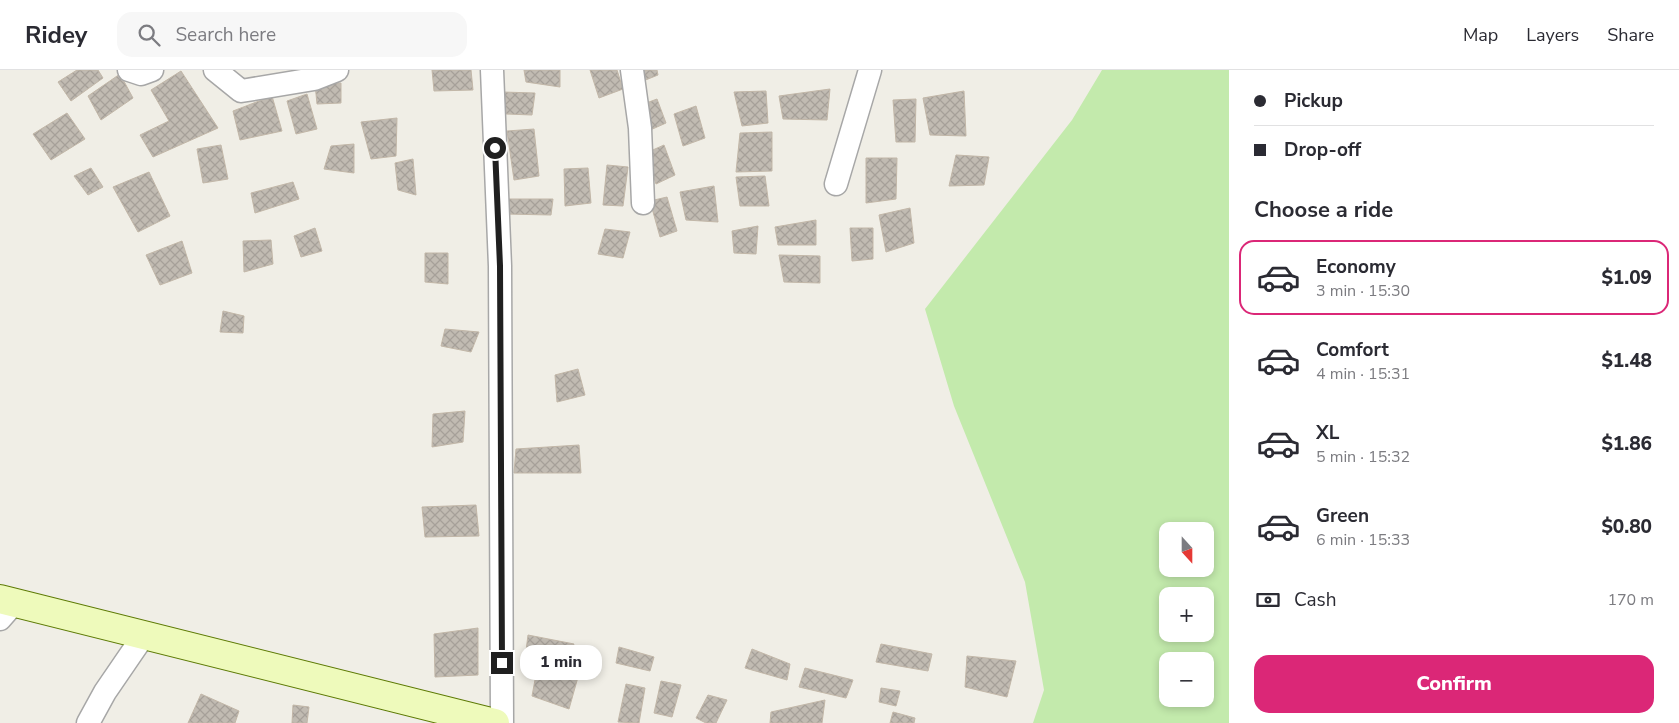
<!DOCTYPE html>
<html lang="en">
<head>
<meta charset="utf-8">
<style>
  body { margin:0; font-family:"Nunito Sans",sans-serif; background:#f7f7f7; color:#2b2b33; height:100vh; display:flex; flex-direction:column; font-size:19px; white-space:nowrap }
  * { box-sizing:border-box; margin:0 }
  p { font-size:16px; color:#7c7c81 }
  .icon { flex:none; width:28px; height:28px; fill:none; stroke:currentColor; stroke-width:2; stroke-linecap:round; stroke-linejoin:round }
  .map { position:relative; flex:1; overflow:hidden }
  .panel { display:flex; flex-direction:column; background:#fff; width:450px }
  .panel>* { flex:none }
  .top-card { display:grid; align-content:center; height:110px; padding:0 25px; background:#fff }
  .needle { width:32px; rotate:159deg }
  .controls { position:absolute; left:1159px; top:452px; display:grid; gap:10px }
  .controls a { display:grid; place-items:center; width:55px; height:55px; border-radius:10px; background:#fff; box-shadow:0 2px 8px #0003; font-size:25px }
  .end { position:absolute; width:22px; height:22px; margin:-11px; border:6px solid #202020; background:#fff; box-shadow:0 0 0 2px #fff }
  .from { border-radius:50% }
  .bubble { position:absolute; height:35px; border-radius:15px; background:#fff; box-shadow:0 2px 8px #0003; font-size:16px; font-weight:800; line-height:35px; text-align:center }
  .top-card b { display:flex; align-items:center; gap:18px; height:48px; font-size:19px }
  .top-card b+b { border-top:1px solid #e1e1e2 }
  .top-card i { width:12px; height:12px; background:#2b2b33 }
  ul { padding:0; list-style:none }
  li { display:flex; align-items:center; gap:15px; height:75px; margin:0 10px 8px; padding:0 15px; border:2px solid transparent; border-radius:15px }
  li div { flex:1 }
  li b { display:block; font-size:19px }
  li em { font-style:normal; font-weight:800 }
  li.active { border-color:#db2777 }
  li>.icon { width:45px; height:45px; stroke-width:1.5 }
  h2 { padding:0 25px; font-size:22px; line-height:60px }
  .pay { display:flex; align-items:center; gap:12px; height:55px; padding:0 25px; font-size:19px }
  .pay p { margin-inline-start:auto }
  .primary-button { display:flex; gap:10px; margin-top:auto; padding:10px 25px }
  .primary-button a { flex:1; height:58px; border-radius:15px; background:#db2777; color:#fff; font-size:20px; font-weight:800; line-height:58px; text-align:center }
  header { display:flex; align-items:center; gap:30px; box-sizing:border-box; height:70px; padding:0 25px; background:#fff; border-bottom:1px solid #e1e1e2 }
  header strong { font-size:24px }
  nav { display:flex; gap:28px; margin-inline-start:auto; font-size:18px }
  .search { width:350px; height:45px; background:#f7f7f7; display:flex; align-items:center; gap:12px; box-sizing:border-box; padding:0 18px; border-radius:15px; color:#7c7c81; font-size:19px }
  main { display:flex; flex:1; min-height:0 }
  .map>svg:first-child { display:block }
  .grass { fill:#c3eaac; fill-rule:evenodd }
  .building { fill:url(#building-cross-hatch); stroke:#c2b7a8 }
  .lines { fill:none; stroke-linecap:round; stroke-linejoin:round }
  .street-casing { stroke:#a7a7a7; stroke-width:25 }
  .secondary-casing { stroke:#5d7a04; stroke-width:30 }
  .street { stroke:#fff; stroke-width:22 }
  .secondary { stroke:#eefabb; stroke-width:28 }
  .route { stroke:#202020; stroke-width:6 }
</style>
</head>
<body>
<header>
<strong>Ridey</strong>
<div class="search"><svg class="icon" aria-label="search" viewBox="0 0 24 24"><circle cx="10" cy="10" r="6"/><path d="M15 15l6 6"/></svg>Search here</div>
<nav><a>Map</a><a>Layers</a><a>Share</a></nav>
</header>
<main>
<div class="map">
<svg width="1229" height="653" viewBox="0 0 1229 653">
  <defs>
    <pattern id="building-cross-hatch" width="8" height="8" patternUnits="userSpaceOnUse" patternTransform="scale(1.25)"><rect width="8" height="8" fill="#c1bbb2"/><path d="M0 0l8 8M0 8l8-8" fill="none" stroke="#a6a099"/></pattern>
  </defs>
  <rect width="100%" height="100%" fill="#f0eee6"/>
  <path class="grass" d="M1102,0H1229V653H1033L1044,620L1025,512L954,336L925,239L1072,50ZM1168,461H1205V499H1168ZM1168,526H1205V564H1168ZM1168,591H1205V629H1168Z"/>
  <g class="building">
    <polygon points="77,0 98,0 103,8 71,31 58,12"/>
    <polygon points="432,0 471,0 473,20 434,21"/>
    <polygon points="524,0 560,0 560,17 526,12"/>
    <polygon points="590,0 617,0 623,19 599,28"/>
    <polygon points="641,0 657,0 658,5 643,11"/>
    <polygon points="181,1 218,58 153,87 140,65 169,51 151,20"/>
    <polygon points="120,4 133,28 101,50 88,26"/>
    <polygon points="341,13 341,33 317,34 315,14"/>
    <polygon points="830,19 827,50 783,49 779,26"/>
    <polygon points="766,21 768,53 742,56 734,22"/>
    <polygon points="964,21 966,66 930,65 923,28"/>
    <polygon points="502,22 535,23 532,45 506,44"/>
    <polygon points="307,24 317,59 296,64 287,31"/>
    <polygon points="272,26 282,61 240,70 233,41"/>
    <polygon points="657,29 666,53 648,61 641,35"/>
    <polygon points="916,29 915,72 896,72 893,30"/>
    <polygon points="696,36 705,68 683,76 674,44"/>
    <polygon points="67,43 85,69 51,90 33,64"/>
    <polygon points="397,48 396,86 371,89 361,52"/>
    <polygon points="534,59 539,106 514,110 507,61"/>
    <polygon points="772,62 772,101 736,102 740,63"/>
    <polygon points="354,74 354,103 324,99 331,76"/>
    <polygon points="221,75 228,109 203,113 197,79"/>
    <polygon points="664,75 675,105 656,114 646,83"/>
    <polygon points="956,85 989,87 984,115 949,116"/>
    <polygon points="866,88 897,88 896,129 866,133"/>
    <polygon points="413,89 416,125 398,120 395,93"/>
    <polygon points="607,95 628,97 623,136 603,135"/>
    <polygon points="91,98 103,117 88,125 74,106"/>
    <polygon points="588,98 591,133 565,136 564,99"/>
    <polygon points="149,102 170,146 138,162 113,117"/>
    <polygon points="765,106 769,136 740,136 736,107"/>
    <polygon points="293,112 299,129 255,143 251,123"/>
    <polygon points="714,116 718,152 686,150 680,122"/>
    <polygon points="667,127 677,161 660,167 650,131"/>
    <polygon points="506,129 553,129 551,145 504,144"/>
    <polygon points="910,138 914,173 886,182 879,145"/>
    <polygon points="816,150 816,175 778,175 775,157"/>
    <polygon points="758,156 756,184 734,183 732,161"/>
    <polygon points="315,158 322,181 301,187 294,166"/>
    <polygon points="850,158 873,158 873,189 852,191"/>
    <polygon points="605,159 630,162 623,188 598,184"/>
    <polygon points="271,170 273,194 244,202 243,171"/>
    <polygon points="182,171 192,203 160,215 146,185"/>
    <polygon points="425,183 448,183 448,214 425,212"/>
    <polygon points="779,185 820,186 820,213 784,212"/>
    <polygon points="223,241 244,246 243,263 220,262"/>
    <polygon points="445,259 479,262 471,282 441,276"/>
    <polygon points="578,299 585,325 557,332 555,305"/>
    <polygon points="465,341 463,372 432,377 433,344"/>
    <polygon points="579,375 581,403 514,403 516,379"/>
    <polygon points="476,435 479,466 425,467 422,437"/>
    <polygon points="478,558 478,605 435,607 434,564"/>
    <polygon points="528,565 574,574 568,590 526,581"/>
    <polygon points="881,574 932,584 928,601 876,592"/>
    <polygon points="619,577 654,587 650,601 616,593"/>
    <polygon points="752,579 790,594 787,610 745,598"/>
    <polygon points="967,586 1016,591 1007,627 965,617"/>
    <polygon points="805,598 853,610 846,628 799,617"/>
    <polygon points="537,599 578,607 569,639 532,626"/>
    <polygon points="661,611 681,615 672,647 654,643"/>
    <polygon points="626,614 645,618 639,653 618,652"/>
    <polygon points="881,618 900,621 896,636 879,632"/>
    <polygon points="201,624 239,641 235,653 188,653"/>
    <polygon points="708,625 727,630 716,653 706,653 696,648"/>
    <polygon points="825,630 822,653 770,653 771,642"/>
    <polygon points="293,635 309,637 307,653 292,653"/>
    <polygon points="893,642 915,648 914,653 890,653"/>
  </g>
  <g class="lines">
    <defs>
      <g id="street">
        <polyline points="129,0 141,4 152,0"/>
        <polyline points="215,0 241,21 314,9 337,0"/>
        <polyline points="492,0 500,196 502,653"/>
        <polyline points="632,0 640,58 643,133"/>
        <polyline points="836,114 870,0"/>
        <polyline points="0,549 14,533"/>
        <polyline points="88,653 105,622 144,565"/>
      </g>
      <polyline id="secondary" points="0,529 495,653"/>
    </defs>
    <use href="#street" class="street-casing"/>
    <use href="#secondary" class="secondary-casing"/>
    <use href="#street" class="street"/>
    <use href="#secondary" class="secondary"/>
  </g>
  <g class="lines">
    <polyline class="route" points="495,78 500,196 502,593"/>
  </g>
</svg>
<div class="controls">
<a><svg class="needle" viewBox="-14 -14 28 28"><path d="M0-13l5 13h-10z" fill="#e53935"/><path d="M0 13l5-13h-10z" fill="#7c7c81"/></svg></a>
<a>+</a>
<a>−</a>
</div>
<i class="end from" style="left:495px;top:78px"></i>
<i class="end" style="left:502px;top:593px"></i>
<div class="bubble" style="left:520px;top:575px;width:82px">1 min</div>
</div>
<section class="panel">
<div class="top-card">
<b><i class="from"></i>Pickup</b>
<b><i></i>Drop-off</b>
</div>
<h2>Choose a ride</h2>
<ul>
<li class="active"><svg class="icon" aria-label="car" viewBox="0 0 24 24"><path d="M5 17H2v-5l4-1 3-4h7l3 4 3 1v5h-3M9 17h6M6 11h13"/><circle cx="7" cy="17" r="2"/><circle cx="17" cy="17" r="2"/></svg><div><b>Economy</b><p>3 min · 15:30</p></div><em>$1.09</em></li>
<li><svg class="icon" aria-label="car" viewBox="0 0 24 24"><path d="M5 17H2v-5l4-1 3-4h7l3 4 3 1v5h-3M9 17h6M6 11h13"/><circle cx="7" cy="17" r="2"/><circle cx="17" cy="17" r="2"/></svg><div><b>Comfort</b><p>4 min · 15:31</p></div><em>$1.48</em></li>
<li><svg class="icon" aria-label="car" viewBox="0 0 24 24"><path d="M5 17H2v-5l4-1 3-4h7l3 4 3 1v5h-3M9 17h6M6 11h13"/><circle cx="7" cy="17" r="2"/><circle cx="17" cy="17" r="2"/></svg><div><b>XL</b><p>5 min · 15:32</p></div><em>$1.86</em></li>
<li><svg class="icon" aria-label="car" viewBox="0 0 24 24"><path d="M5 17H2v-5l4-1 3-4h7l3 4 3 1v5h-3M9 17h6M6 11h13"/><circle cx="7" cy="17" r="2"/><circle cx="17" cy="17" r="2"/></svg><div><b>Green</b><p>6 min · 15:33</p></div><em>$0.80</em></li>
</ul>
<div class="pay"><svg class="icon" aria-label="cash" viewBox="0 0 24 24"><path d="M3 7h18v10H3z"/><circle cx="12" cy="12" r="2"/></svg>Cash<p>170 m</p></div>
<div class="primary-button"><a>Confirm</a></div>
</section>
</main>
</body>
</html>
